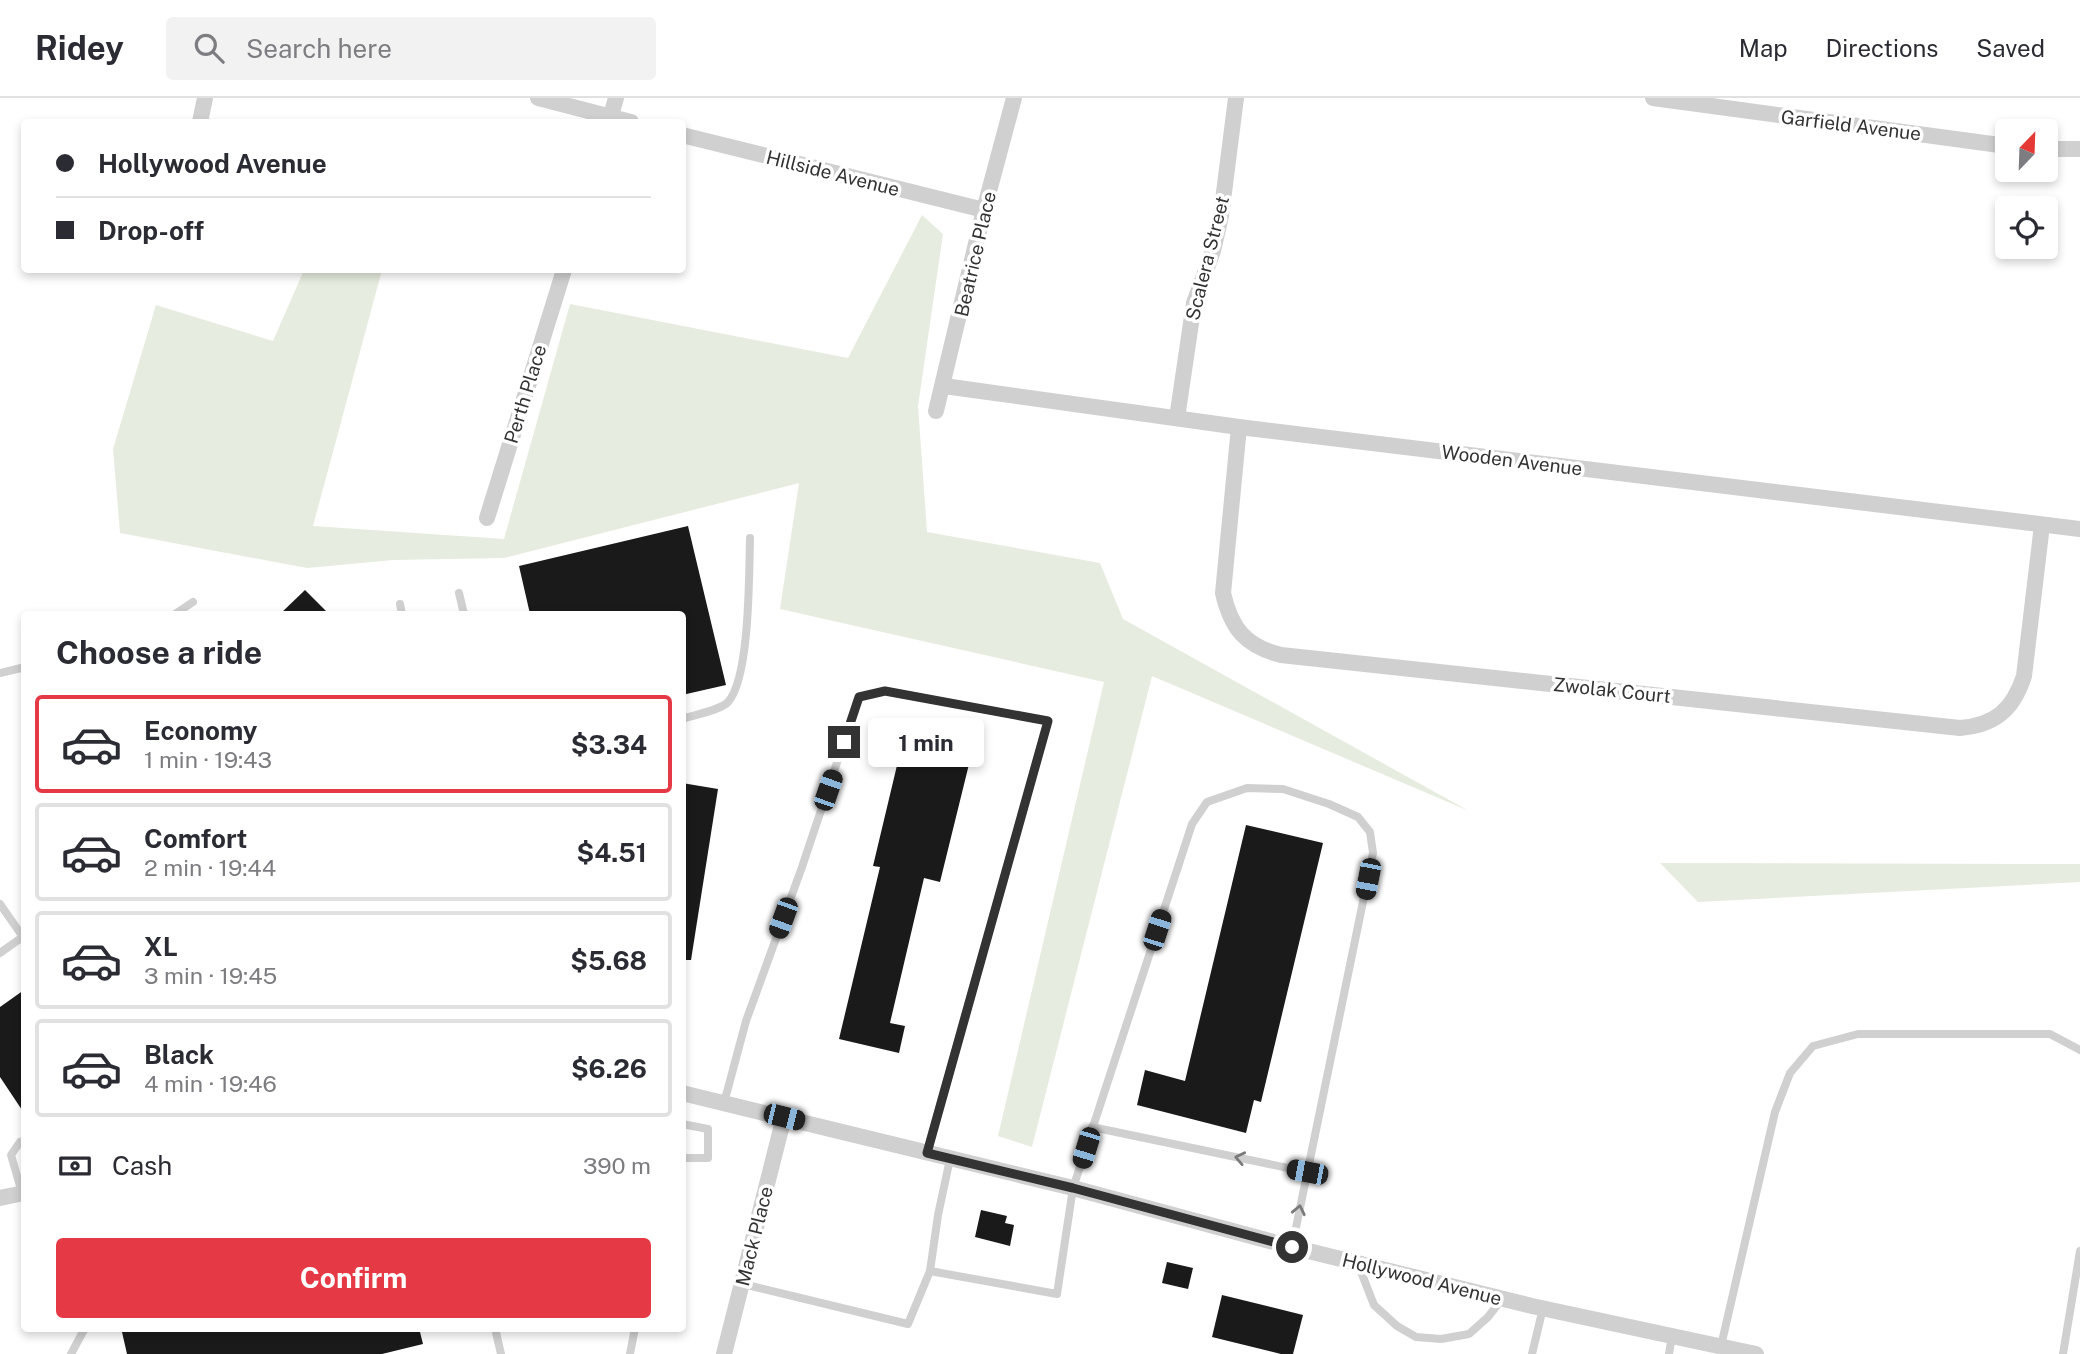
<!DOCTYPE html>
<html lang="en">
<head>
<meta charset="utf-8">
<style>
  body { margin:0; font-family:"Public Sans",sans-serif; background:#f2f2f3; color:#2b2b33; height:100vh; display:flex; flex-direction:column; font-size:26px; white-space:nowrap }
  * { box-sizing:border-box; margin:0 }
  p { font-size:23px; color:#7c7c81 }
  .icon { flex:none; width:38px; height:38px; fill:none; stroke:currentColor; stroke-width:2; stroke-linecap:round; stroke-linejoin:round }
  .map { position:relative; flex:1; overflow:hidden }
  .details { position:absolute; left:21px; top:513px; width:665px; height:721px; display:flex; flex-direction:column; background:#fff; border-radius:7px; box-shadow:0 4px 10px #0003 }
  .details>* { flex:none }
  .guide { position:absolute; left:21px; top:21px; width:665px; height:154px; border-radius:7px; box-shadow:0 4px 10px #0003; display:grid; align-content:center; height:154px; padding:0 35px; background:#fff }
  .needle { width:46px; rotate:23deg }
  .controls { position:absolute; left:1995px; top:21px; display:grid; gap:14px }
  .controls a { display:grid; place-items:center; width:63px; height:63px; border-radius:7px; background:#fff; box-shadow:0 4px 10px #0003; font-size:35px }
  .end { position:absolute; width:32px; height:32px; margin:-16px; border:9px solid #333; background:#fff; box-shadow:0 0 0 4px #fff }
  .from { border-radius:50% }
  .bubble { position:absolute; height:49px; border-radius:7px; background:#fff; box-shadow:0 4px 10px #0003; font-size:23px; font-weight:700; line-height:49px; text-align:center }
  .car { position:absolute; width:21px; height:42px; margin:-21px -10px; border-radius:9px; box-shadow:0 0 5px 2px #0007; background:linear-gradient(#222 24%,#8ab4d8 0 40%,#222 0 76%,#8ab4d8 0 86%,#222 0) }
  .guide b { display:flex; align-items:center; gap:24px; height:66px; font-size:26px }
  .guide b+b { border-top:2px solid #e1e1e2 }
  .guide i { width:18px; height:18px; background:#2b2b33 }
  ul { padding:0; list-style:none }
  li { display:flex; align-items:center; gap:21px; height:98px; margin:0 14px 10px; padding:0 21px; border:4px solid #e1e1e2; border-radius:7px }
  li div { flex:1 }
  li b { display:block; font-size:26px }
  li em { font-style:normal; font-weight:700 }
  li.current { border-color:#e63946 }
  li>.icon { width:63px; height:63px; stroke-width:1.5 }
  h2 { padding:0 35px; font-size:32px; line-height:84px }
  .pay { display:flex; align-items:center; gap:18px; height:77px; padding:0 35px; font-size:26px }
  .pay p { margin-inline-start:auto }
  .cta { display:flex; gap:14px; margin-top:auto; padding:14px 35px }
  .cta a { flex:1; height:80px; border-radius:7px; background:#e63946; color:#fff; font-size:28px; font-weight:700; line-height:80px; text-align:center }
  header { display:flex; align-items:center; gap:42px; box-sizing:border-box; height:98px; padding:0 35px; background:#fff; border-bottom:2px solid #e1e1e2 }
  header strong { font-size:33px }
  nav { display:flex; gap:38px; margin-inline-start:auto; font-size:24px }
  .search { width:490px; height:63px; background:#f2f2f3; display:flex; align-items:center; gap:18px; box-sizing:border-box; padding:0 24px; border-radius:7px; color:#7c7c81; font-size:26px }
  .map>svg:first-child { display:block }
  .green { fill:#e6ecdf }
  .building { fill:#1a1a1a }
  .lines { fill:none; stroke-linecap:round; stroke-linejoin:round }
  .lane { stroke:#d0d0d0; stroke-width:8 }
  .street { stroke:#d0d0d0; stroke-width:16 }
  .oneway { stroke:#7a7a7a }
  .route { stroke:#333; stroke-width:9 }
  .labels { text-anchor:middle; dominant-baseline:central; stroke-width:7; stroke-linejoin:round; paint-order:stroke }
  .street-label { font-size:19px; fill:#333; stroke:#fff }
</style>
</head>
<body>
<header>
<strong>Ridey</strong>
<div class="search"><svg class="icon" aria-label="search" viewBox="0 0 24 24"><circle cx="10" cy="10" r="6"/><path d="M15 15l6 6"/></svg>Search here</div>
<nav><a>Map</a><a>Directions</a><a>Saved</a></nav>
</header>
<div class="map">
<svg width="2080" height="1256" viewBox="0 0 2080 1256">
  <rect width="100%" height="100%" fill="#fff"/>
  <g class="green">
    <polygon points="922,117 943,136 918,308 927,434 1100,465 1123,521 1469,713 1152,578 1032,1049 998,1038 1104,584 780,511 799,385 504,460 393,462 307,470 120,435 113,351 156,207 273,243 304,172 382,172 313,428 504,441 570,206 848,260"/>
    <polygon points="1660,765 2080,766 2080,784 1698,804"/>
  </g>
  <g class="building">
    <polygon points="688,428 726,587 682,597 682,516 530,516 519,468"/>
    <polygon points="305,492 329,516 280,516"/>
    <polygon points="904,638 972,654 940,784 924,780 890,925 905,928 899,955 839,941 880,769 873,768"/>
    <polygon points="682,685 718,691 691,862 682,862"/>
    <polygon points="1246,727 1323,745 1261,1004 1254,1002 1246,1035 1137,1007 1145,972 1185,983"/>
    <polygon points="24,892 24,1015 0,979 0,909"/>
    <polygon points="981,1112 1007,1118 1005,1125 1014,1127 1010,1148 975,1139"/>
    <polygon points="1167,1164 1193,1170 1188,1191 1162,1185"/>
    <polygon points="1222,1197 1303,1217 1293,1256 1281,1256 1212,1239"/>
    <polygon points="139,1230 419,1230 423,1246 382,1256 127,1256 122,1234"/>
  </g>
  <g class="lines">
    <g class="lane">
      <polyline points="459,495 464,516"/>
      <polyline points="400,506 402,516"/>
      <polyline points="175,516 193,504"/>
      <polyline points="0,575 21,570 24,572"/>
      <path d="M682,621C694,617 721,612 728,604C750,580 749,475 750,440"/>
      <polyline points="0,806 23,839"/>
      <polyline points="0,855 24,838"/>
      <polyline points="724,1005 746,923 802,769 859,599 885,593 1048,623 927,1054"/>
      <polyline points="682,1026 708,1031 708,1060 682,1060"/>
      <polyline points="1092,1029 1307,1074"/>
      <polyline points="22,1095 11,1057 20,1044 24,1043"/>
      <polyline points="1358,1166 1374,1207 1397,1228 1416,1239 1441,1241 1469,1236 1488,1219 1502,1201"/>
      <polyline points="930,1173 1057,1196 1073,1090 1192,726 1207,704 1247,690 1283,691 1329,706 1358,719 1370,734 1373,755 1292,1149"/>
      <polyline points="743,1186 908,1226 930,1173 938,1117 950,1061"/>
      <polyline points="495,1230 501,1256"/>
      <polyline points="1721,1248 1775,1014 1790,975 1813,948 1858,936 2050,936 2080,952"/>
      <polyline points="71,1256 85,1230"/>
      <polyline points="630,1256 635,1230"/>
      <polyline points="1532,1256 1543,1210"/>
      <polyline points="1669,1256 1672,1238"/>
      <polyline points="2063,1256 2080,1153"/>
    </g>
    <g class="street">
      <polyline points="538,0 631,24"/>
      <polyline points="1653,0 2007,48"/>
      <polyline points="200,24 205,0"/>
      <polyline points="609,24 616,0"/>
      <polyline points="682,37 984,112"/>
      <polyline points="2046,51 2080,51"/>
      <polyline points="944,288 1239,329 2080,431"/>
      <polyline points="936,313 984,112 1014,0"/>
      <polyline points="1177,320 1194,205 1213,153 1221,118 1236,0"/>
      <path d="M1239,329L1223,495C1231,530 1245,548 1281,557L1960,630C1995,627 2013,612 2024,578L2042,427"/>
      <polyline points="487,420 564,172"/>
      <polyline points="682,995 1073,1090 1292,1149 1532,1208 1756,1256"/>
      <polyline points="0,1100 24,1095"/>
      <polyline points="724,1256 784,1019"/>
    </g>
  </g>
  <defs><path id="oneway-chevron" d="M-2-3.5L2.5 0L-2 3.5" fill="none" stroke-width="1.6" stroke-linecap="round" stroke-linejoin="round" transform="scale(1.75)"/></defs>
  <g class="oneway">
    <use href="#oneway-chevron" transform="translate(1240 1060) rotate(-168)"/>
    <use href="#oneway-chevron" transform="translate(1299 1112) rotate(-78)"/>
  </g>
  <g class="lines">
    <polyline class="route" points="844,644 859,599 885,593 1048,623 927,1055 1073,1090 1292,1149"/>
  </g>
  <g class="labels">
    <g class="street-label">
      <text transform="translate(1851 27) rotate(7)">Garfield Avenue</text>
      <text transform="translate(833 75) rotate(14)">Hillside Avenue</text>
      <text transform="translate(975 156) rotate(-77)">Beatrice Place</text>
      <text transform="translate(1207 160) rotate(-76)">Scalera Street</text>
      <text transform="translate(525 296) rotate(-73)">Perth Place</text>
      <text transform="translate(1512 362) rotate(7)">Wooden Avenue</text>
      <text transform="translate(1612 592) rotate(6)">Zwolak Court</text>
      <text transform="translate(754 1138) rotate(-76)">Mack Place</text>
      <text transform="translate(1422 1181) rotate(14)">Hollywood Avenue</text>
    </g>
  </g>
</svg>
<div class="controls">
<a><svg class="needle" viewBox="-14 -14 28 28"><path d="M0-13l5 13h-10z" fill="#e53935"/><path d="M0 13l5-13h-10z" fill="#7c7c81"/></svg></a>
<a><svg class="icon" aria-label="locate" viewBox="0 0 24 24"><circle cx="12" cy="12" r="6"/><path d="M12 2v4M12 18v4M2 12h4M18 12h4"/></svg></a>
</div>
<i class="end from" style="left:1292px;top:1149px"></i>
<i class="end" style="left:844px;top:644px"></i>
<div class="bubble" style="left:868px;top:620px;width:116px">1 min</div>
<i class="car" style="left:828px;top:692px;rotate:19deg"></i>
<i class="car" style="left:1368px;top:781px;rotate:191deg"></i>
<i class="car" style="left:783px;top:820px;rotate:200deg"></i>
<i class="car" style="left:1157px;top:832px;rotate:18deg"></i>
<i class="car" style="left:784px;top:1019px;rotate:104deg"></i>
<i class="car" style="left:1086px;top:1050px;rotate:197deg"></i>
<i class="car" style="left:1307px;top:1074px;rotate:281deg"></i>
<div class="guide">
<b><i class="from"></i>Hollywood Avenue</b>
<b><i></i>Drop-off</b>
</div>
<section class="details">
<h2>Choose a ride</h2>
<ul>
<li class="current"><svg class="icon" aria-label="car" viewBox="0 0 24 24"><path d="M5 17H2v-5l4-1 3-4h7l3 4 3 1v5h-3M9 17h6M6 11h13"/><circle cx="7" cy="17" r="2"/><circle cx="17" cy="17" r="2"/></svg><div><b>Economy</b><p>1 min · 19:43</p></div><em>$3.34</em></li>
<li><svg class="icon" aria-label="car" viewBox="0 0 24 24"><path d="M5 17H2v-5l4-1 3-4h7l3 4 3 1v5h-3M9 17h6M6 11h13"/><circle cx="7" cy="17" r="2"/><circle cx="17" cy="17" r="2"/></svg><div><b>Comfort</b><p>2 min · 19:44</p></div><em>$4.51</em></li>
<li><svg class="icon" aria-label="car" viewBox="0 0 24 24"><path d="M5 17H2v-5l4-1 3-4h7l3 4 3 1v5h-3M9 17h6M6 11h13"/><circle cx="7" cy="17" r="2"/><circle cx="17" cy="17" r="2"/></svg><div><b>XL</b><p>3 min · 19:45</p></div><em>$5.68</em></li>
<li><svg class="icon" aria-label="car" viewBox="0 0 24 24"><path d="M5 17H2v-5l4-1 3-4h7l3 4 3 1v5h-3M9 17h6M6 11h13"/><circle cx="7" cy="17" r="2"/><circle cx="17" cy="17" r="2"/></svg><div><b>Black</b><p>4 min · 19:46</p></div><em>$6.26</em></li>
</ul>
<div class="pay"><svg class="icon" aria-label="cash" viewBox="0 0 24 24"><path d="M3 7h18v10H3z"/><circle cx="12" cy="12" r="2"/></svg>Cash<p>390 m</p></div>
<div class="cta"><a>Confirm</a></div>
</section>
</div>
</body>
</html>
